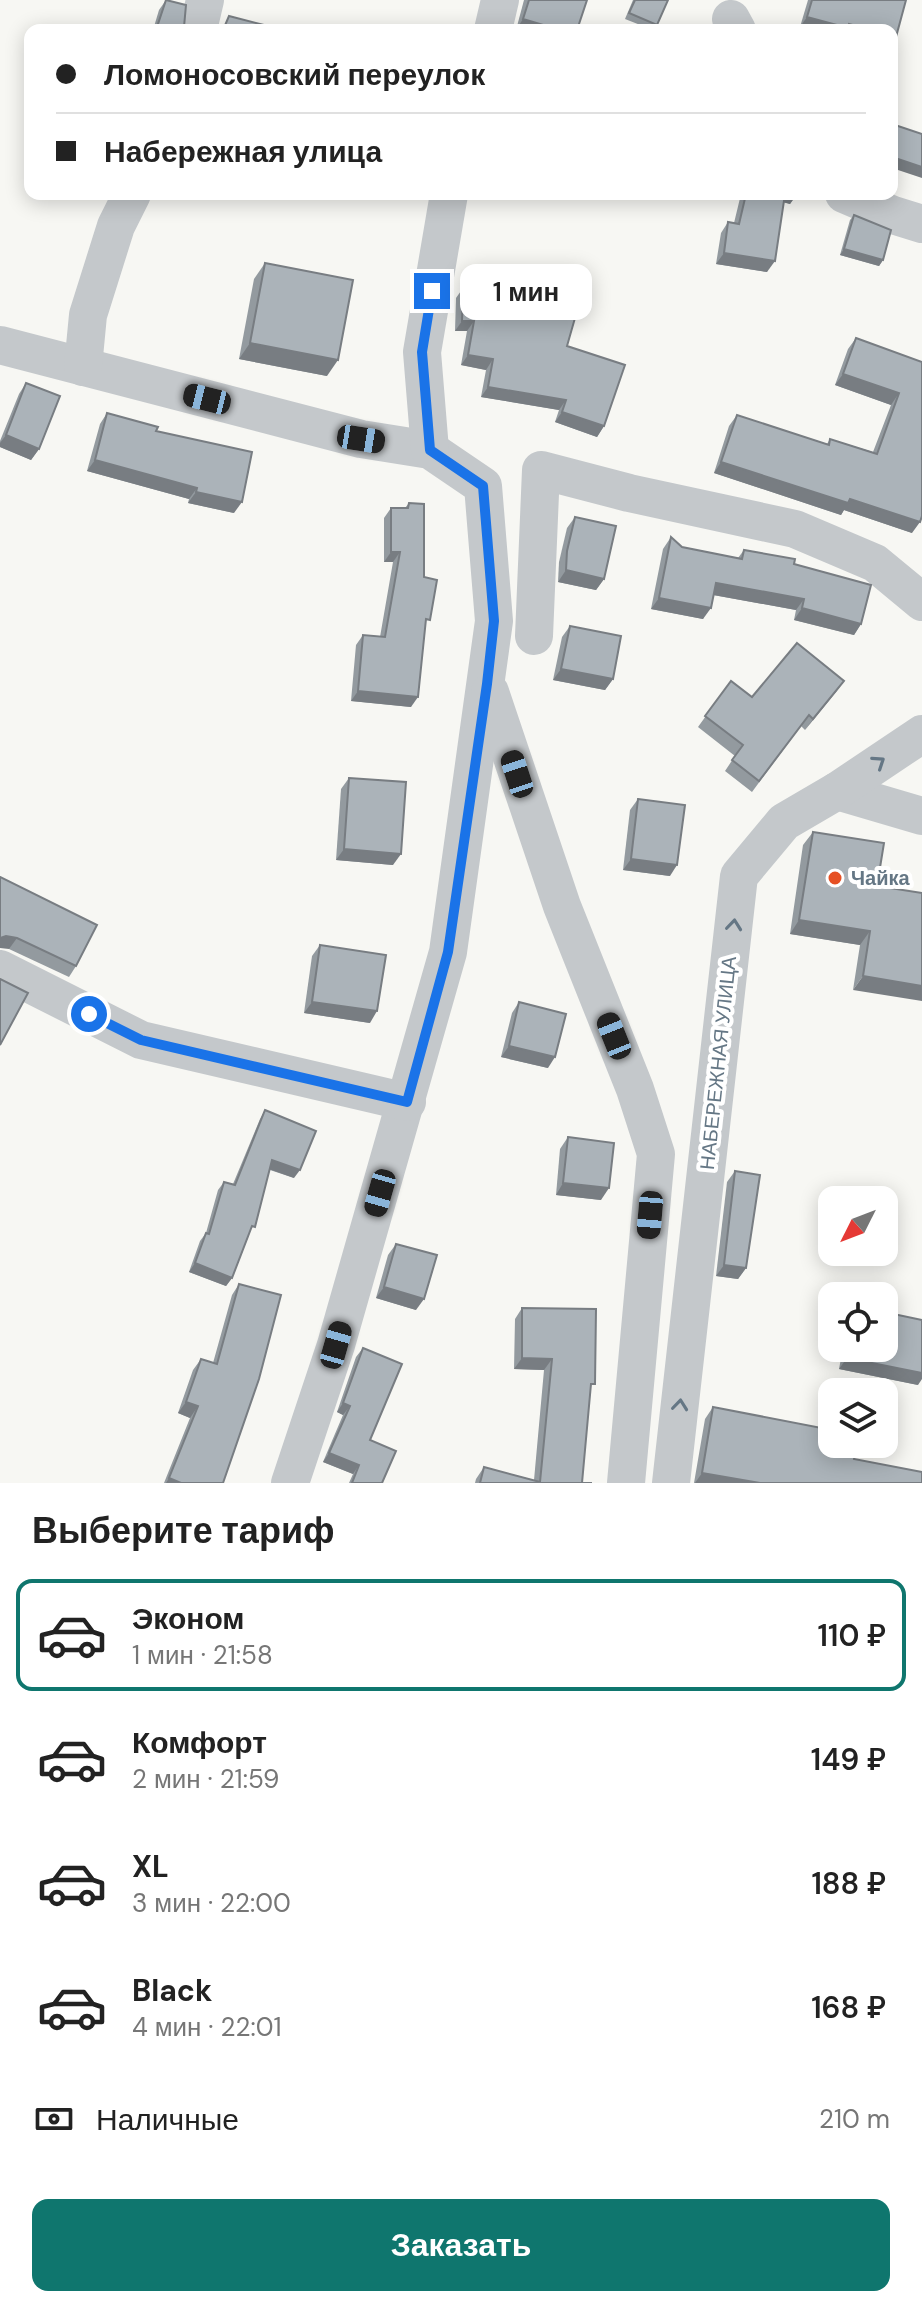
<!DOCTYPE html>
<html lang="ru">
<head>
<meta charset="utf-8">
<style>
  body { margin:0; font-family:"DM Sans",sans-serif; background:#f2f2f2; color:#222; height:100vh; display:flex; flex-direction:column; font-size:30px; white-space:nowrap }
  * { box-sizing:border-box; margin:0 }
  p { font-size:26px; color:#767676 }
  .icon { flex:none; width:44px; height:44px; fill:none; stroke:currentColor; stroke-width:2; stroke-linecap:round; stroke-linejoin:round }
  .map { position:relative; height:1483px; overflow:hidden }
  .side { display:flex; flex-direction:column; background:#fff; flex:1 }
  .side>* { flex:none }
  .guide { position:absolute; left:24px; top:24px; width:874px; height:176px; border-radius:16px; box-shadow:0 4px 20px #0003; display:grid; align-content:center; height:176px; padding:0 32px; background:#fff }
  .needle { width:52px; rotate:228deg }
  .controls { position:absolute; left:818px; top:1186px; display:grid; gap:16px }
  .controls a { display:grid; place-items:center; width:80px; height:80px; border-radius:16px; background:#fff; box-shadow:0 4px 20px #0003; font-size:40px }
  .end { position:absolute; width:36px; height:36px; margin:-18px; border:10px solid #1a73e8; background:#fff; box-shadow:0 0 0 4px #fff }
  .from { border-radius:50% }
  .bubble { position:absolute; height:56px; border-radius:16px; background:#fff; box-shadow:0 4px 20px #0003; font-size:26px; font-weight:600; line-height:56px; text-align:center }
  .car { position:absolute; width:24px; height:48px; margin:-24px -12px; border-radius:10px; box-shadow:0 0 6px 2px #0007; background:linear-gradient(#222 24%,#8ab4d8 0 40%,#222 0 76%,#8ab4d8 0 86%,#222 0) }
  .guide b { display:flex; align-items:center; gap:28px; height:76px; font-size:30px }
  .guide b+b { border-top:2px solid #e0e0e0 }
  .guide i { width:20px; height:20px; background:#222 }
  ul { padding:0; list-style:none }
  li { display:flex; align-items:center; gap:24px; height:112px; margin:0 16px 12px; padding:0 16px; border:4px solid transparent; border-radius:16px }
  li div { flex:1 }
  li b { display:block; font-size:30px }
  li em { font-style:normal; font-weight:600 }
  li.on { border-color:#0f766e }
  li>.icon { width:72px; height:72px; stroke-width:1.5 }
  h2 { padding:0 32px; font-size:36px; line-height:96px }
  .pay { display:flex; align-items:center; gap:20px; height:88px; padding:0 32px; font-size:30px }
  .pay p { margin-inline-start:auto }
  .primary-button { display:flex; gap:16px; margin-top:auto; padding:16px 32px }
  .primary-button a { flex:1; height:92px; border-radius:16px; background:#0f766e; color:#fff; font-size:32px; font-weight:600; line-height:92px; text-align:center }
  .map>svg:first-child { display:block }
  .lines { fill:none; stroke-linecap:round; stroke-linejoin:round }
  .minor { stroke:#c4c8cb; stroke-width:38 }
  .wall { fill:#939a9f }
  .shaded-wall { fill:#787d82 }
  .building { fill:#abb3b9; stroke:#787d82; stroke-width:2 }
  .oneway { stroke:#657785 }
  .route { stroke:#1a73e8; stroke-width:10 }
  .poi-dot { fill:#e65024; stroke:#fff; stroke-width:3 }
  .labels { text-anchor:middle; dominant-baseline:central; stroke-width:8; stroke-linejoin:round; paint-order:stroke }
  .poi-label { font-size:20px; font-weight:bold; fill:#657785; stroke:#fff; text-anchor:start }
  .street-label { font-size:20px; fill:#657785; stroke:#fff }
</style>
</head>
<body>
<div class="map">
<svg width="922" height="1483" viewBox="0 0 922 1483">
  <rect width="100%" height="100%" fill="#f7f7f3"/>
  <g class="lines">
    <g class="minor">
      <polyline points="731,19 737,30"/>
      <polyline points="198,30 205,0"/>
      <polyline points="493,30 500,0"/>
      <polyline points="844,194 893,215 922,224"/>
      <polyline points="0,345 361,439 430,450 483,486 494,621 448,952 336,1345 290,1483"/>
      <polyline points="83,367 88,315 116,226 132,194"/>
      <polyline points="430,450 422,352 449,194"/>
      <polyline points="534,636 541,470 629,493 795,529 875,563 922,602"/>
      <polyline points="490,692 562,906 635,1089 656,1154 626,1483"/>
      <polyline points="837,791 922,816"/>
      <polyline points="0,969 141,1040 407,1102"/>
      <polyline points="671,1483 739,876 784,822 837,791 922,734"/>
    </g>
  </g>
  <g class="wall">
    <polygon points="166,0 186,30 153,30 159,10"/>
    <polygon points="524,0 587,0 516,30"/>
    <polygon points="633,0 668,0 657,25 653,30 625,19"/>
    <polygon points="808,0 906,0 800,27"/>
    <polygon points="741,194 797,194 790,204 784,202 767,272 716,264 721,233 728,222 734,223"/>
    <polygon points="854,215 883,260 879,266 840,255 850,220"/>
    <polygon points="265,263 327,376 239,359 254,279"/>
    <polygon points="544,278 567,346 604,426 597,437 555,422 559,410 481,397 486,370 461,365 467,331 455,331 456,298 463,288 537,289"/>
    <polygon points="856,338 922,362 912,533 844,510 841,515 714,473 729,426 737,415 827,444 830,439 873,452 891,405 835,385 848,349"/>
    <polygon points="26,383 39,449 31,460 0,447 0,441 19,394"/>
    <polygon points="107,413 156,431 234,513 188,503 189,499 87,471 100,424"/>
    <polygon points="409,503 425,627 411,707 351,701 356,645 363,635 380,637 393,562 384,562 384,518 391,508 405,508"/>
    <polygon points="575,517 604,579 596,590 558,582 559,562 567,528"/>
    <polygon points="671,537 682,547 738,558 744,550 794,564 861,624 854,635 794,620 796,610 713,595 703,619 651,609 663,549"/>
    <polygon points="570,626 613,679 605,690 553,680 562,637"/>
    <polygon points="731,681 752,697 844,681 805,730 801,726 752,792 725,771 735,756 698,727"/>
    <polygon points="349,778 393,865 336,860 341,789"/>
    <polygon points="638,799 670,876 623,870 630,810"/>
    <polygon points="813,832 877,886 922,893 853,990 860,945 790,934 803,845"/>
    <polygon points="0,877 76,966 69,977 9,949"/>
    <polygon points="320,945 370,1023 304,1013 312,956"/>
    <polygon points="519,1002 548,1068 501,1057 512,1013"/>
    <polygon points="265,1110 294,1178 270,1170 249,1235 232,1278 226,1286 189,1272 200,1241 206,1233 218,1190 224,1182 233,1184 260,1119"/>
    <polygon points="568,1137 601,1200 556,1195 560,1149"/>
    <polygon points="735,1171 746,1268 738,1279 716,1276 727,1182"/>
    <polygon points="396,1244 416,1310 376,1298 388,1255"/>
    <polygon points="239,1284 223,1483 164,1483 190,1418 178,1413 193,1370 201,1359 213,1363 232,1295"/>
    <polygon points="522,1308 590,1391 582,1483 592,1483 475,1483 476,1479 484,1467 534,1480 544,1370 514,1369 515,1319"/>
    <polygon points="363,1348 370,1440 382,1483 349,1483 353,1474 323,1462 343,1415 337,1412 356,1357"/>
    <polygon points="843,1348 884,1348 918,1385 839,1369"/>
    <polygon points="713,1407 854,1459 922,1483 694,1483 705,1419"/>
  </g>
  <g class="shaded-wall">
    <polygon points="807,17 849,24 871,30 810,30 800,27"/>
    <polygon points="523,19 560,30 516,30"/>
    <polygon points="892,157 922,167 922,178 892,168"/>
    <polygon points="783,194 797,194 790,204 778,201"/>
    <polygon points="844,249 883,260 879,266 840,255"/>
    <polygon points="724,253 775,261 767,272 716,264"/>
    <polygon points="462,321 474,321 467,331 455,331"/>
    <polygon points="250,343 338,360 327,376 239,359"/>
    <polygon points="468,355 493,359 486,370 461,365"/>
    <polygon points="843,374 899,393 891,405 835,385"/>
    <polygon points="488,387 566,400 559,410 481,397"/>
    <polygon points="562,412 604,426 597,437 555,422"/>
    <polygon points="6,435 39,449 31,460 0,447 0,443"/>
    <polygon points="95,460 197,488 189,499 87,471"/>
    <polygon points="721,462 850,499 920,522 912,533 844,510 841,515 714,473"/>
    <polygon points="196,492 242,502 234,513 188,503"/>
    <polygon points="391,552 400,552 393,562 384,562"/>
    <polygon points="566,570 604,579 596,590 558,582"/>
    <polygon points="716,583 804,599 796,610 708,594"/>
    <polygon points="659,598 711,608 703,619 651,609"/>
    <polygon points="802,608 861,624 854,635 794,620"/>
    <polygon points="561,669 613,679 605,690 553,680"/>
    <polygon points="844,681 836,692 805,730 813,719"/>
    <polygon points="358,691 418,697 411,707 351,701"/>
    <polygon points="344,849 401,854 393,865 336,860"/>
    <polygon points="631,859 677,865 670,876 623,870"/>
    <polygon points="799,920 870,931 860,945 790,934"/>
    <polygon points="6,936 17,938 9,949 0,948 0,938"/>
    <polygon points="863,976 922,986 922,1001 853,990"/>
    <polygon points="312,1002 377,1011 370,1023 304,1013"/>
    <polygon points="509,1046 555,1057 548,1068 501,1057"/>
    <polygon points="272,1160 300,1170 294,1178 266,1168"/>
    <polygon points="563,1183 609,1188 601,1200 556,1195"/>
    <polygon points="195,1263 232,1278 226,1286 189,1272"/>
    <polygon points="724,1265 746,1268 738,1279 716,1276"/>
    <polygon points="384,1287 424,1299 416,1310 376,1298"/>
    <polygon points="522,1358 552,1359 544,1370 514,1369"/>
    <polygon points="847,1358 922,1373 922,1379 918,1385 839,1369"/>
    <polygon points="186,1402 198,1406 190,1418 178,1413"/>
    <polygon points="343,1403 350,1406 343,1415 337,1412"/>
    <polygon points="329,1453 359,1465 353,1474 323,1462"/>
    <polygon points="702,1473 760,1483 695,1483"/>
    <polygon points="169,1478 181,1483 166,1483"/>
  </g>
  <g class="building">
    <polygon points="166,0 186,5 184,27 186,30 156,30"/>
    <polygon points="529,0 587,0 577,30 560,30 523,19"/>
    <polygon points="635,0 668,0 657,25 629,13"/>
    <polygon points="812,0 906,0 896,37 892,36 892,30 871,30 849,24 848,28 807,17"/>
    <polygon points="229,16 268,26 267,30 223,30"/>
    <polygon points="892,124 922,134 922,167 892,157"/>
    <polygon points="746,194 785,194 775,261 724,253 728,222 739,224"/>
    <polygon points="854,215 891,230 883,260 844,249"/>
    <polygon points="265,263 353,280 338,360 250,343"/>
    <polygon points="544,278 583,290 567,346 625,365 604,426 562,412 566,400 488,387 493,359 468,355 474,321 462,321 463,288 541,289"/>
    <polygon points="856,338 922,362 922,516 920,522 850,499 848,503 721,462 737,415 829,445 830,439 877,454 899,393 843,374"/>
    <polygon points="26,383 60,396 39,449 6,435"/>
    <polygon points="107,413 158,427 156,431 252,452 242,502 196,492 197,488 95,460"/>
    <polygon points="409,503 424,504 424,577 437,580 430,620 426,619 418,697 358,691 363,635 385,637 400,552 391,552 391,508 408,508"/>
    <polygon points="575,517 616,526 604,579 566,570 567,551"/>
    <polygon points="671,537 682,547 742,559 744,550 795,559 794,564 871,585 861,624 802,608 804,599 716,583 711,608 659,598"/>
    <polygon points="570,626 621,636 613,679 561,669"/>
    <polygon points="797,643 844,681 813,719 809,715 759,781 732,760 743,745 705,716 731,681 752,697"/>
    <polygon points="349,778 406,782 401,854 344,849"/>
    <polygon points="638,799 685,805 677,865 631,859"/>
    <polygon points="813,832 884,843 877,886 922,893 922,986 863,976 870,931 799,920"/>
    <polygon points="0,877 97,925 76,966 17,938 6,936 0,938"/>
    <polygon points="320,945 386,955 377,1011 312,1002"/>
    <polygon points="0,979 28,993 0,1045"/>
    <polygon points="519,1002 566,1014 555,1057 509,1046"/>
    <polygon points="265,1110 316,1131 300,1170 272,1160 255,1227 252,1226 232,1278 195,1263 206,1233 209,1234 224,1182 235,1185"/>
    <polygon points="568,1137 614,1143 609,1188 563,1183"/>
    <polygon points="735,1171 760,1175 746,1268 724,1265"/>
    <polygon points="396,1244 437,1255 424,1299 384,1287"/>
    <polygon points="239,1284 281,1295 259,1379 223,1483 181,1483 169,1478 198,1406 186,1402 201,1359 217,1364"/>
    <polygon points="522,1308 596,1309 595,1384 591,1384 582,1483 592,1483 480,1483 484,1467 540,1482 552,1359 522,1358"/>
    <polygon points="884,1312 922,1320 922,1373 847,1358 849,1348 884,1348"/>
    <polygon points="363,1348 402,1364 370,1440 396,1451 382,1483 352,1483 359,1465 329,1453 350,1406 343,1403"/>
    <polygon points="713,1407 832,1430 832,1444 857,1444 854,1459 922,1472 922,1483 760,1483 702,1473"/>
  </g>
  <defs><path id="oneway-chevron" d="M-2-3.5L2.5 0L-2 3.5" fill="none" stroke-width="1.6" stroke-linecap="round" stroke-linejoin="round" transform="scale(2)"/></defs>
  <g class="oneway">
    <use href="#oneway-chevron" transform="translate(879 762) rotate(-34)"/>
    <use href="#oneway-chevron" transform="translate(734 925) rotate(-84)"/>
    <use href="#oneway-chevron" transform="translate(680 1405) rotate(-84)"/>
  </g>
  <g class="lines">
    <polyline class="route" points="89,1014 141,1040 407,1102 448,952 487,684 494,621 483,486 430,450 422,352 432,291"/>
  </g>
  <circle class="poi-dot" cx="835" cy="878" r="8"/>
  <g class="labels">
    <g class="poi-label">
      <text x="851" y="878">Чайка</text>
    </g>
    <g class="street-label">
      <text transform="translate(718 1063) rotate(-84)">НАБЕРЕЖНАЯ УЛИЦА</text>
    </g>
  </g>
</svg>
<div class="controls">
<a><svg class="needle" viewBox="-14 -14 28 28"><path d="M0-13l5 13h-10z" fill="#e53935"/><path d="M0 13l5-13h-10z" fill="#767676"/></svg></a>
<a><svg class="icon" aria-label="locate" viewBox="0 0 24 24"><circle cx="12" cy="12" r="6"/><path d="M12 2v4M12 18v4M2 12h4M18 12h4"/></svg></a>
<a><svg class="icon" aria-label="layers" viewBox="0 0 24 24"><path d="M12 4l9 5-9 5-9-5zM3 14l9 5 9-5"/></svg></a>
</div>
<i class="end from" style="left:89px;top:1014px"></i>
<i class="end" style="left:432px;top:291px"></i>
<div class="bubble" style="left:460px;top:264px;width:132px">1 мин</div>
<i class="car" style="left:207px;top:399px;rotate:284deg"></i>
<i class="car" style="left:361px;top:439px;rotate:99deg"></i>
<i class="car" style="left:517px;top:774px;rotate:342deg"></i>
<i class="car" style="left:614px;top:1036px;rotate:338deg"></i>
<i class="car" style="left:380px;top:1193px;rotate:196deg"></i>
<i class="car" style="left:650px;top:1215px;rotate:185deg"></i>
<i class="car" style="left:336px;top:1345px;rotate:16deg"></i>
<div class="guide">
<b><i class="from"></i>Ломоносовский переулок</b>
<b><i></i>Набережная улица</b>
</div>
</div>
<section class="side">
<h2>Выберите тариф</h2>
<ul>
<li class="on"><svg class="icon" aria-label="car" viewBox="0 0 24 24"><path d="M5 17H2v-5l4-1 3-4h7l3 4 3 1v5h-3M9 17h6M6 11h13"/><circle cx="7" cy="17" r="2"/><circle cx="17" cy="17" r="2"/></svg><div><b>Эконом</b><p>1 мин · 21:58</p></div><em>110 ₽</em></li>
<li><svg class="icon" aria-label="car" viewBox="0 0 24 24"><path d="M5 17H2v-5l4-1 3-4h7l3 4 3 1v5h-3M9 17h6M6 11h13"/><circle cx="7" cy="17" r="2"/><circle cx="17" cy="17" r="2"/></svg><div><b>Комфорт</b><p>2 мин · 21:59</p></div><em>149 ₽</em></li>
<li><svg class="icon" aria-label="car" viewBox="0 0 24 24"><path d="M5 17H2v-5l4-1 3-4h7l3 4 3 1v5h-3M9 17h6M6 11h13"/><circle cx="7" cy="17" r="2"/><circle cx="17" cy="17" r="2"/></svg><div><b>XL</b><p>3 мин · 22:00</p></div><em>188 ₽</em></li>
<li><svg class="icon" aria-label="car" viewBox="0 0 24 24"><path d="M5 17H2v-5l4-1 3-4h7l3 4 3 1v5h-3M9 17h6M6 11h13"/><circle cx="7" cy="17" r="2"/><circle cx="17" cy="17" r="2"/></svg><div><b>Black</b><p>4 мин · 22:01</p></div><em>168 ₽</em></li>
</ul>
<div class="pay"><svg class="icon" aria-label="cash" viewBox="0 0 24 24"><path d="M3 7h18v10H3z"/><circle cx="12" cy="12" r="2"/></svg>Наличные<p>210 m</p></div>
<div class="primary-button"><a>Заказать</a></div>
</section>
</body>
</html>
